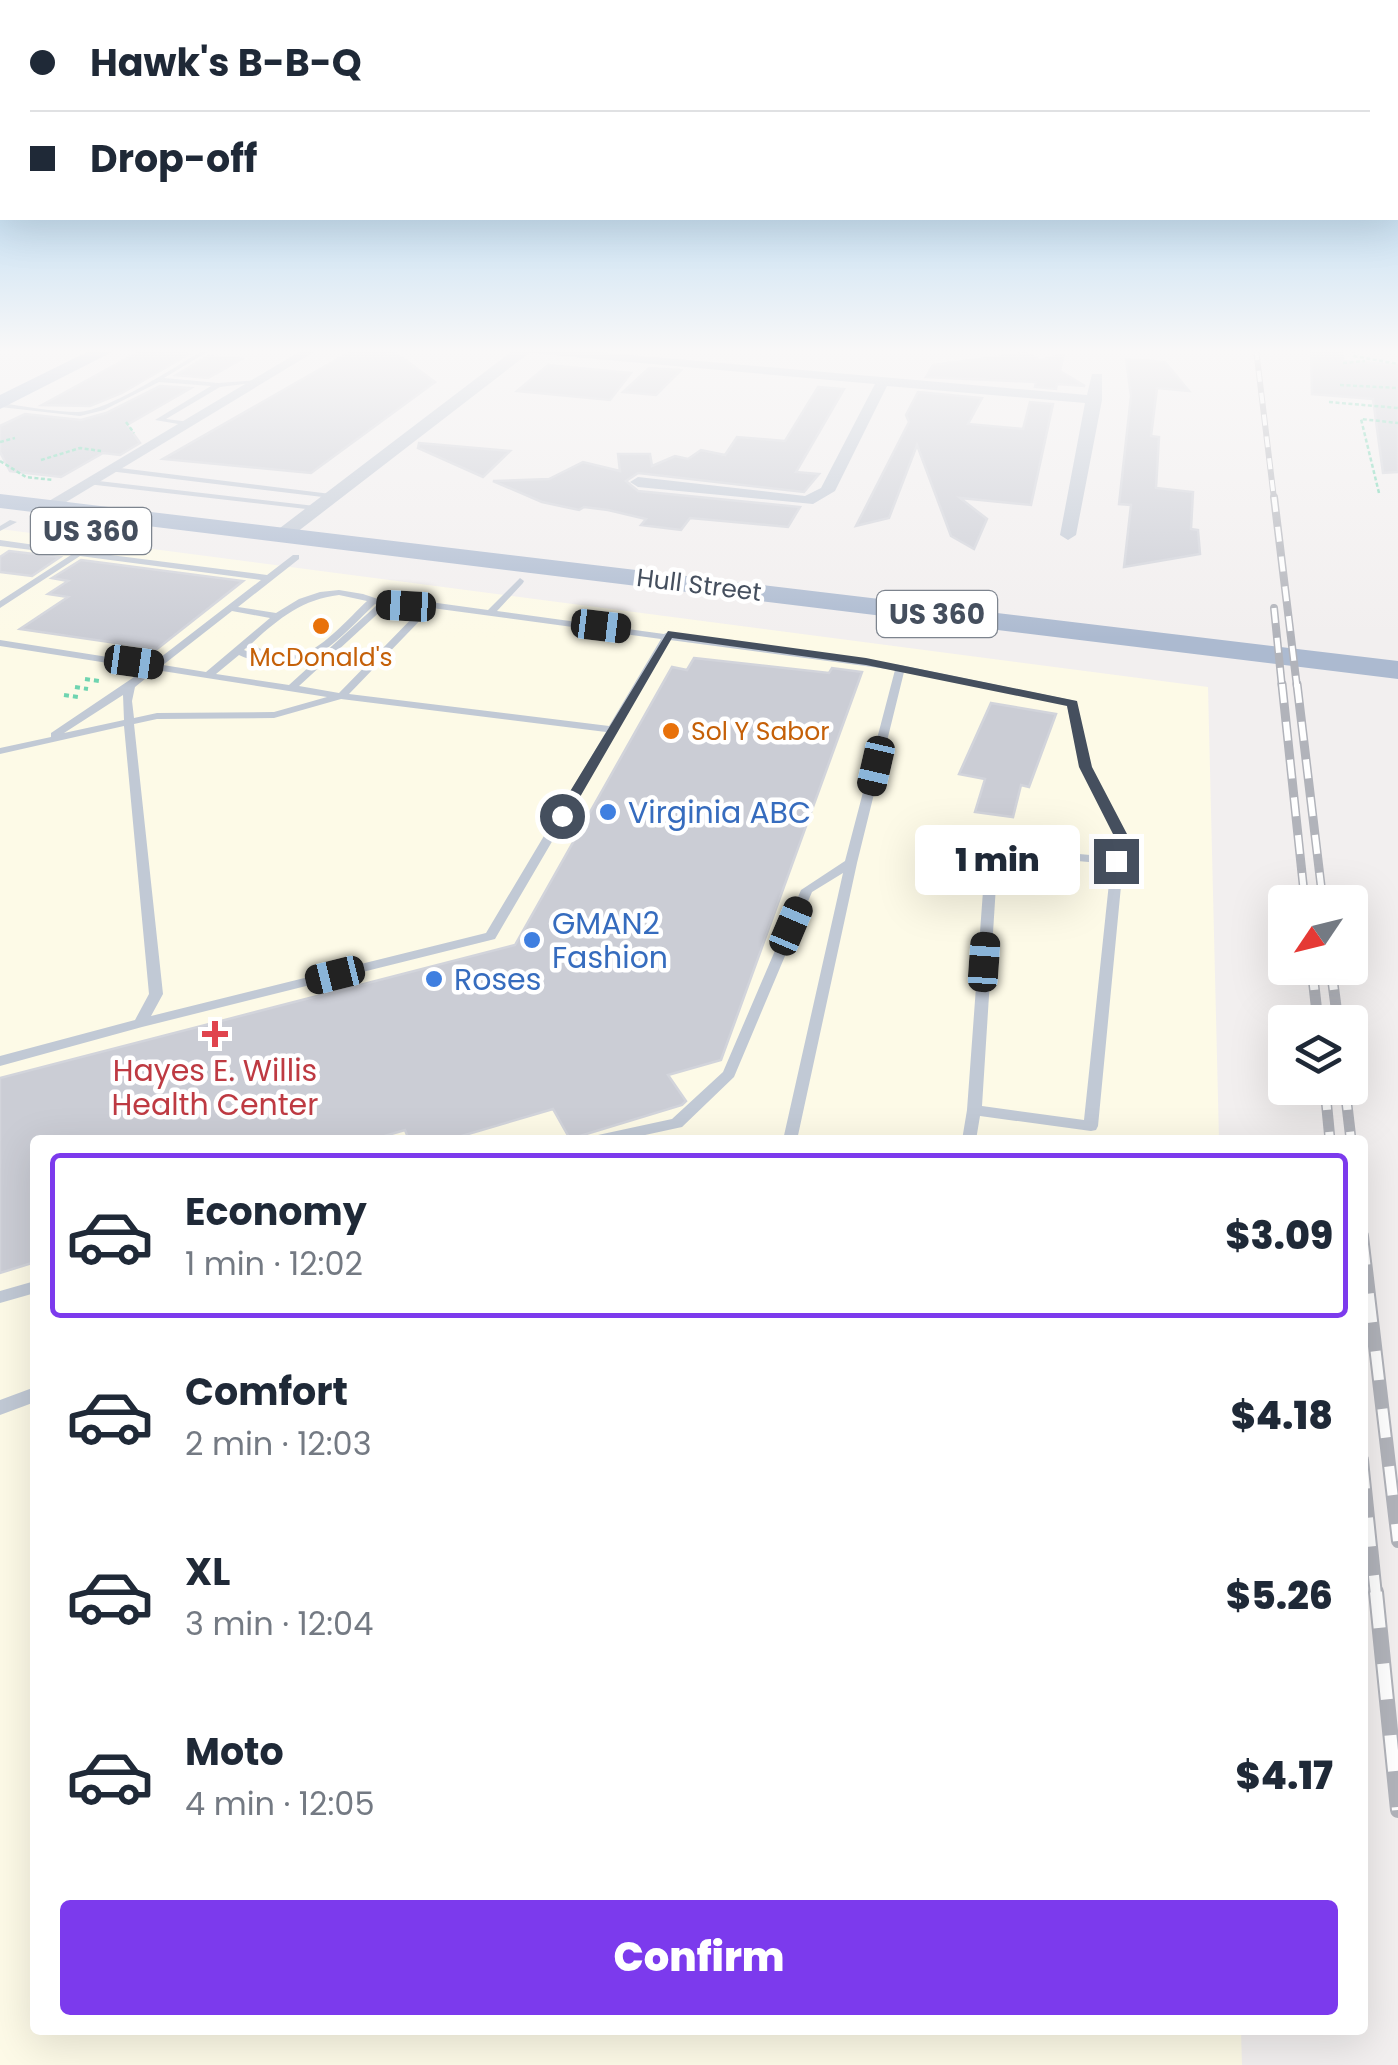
<!DOCTYPE html>
<html lang="en">
<head>
<meta charset="utf-8">
<style>
  body { margin:0; font-family:Poppins,sans-serif; background:#f6f6f7; color:#1f2937; height:100vh; display:flex; flex-direction:column; font-size:38px; white-space:nowrap }
  * { box-sizing:border-box; margin:0 }
  p { font-size:32px; color:#747a83 }
  .icon { flex:none; width:55px; height:55px; fill:none; stroke:currentColor; stroke-width:2; stroke-linecap:round; stroke-linejoin:round }
  .map { position:relative; flex:1; overflow:hidden }
  .side { position:absolute; left:30px; top:1135px; width:1338px; height:900px; display:flex; flex-direction:column; background:#fff; border-radius:10px; box-shadow:0 10px 40px #0002 }
  .side>* { flex:none }
  .banner { position:absolute; left:0px; top:0px; width:1400px; height:220px; box-shadow:0 10px 40px #0002; display:grid; align-content:center; height:220px; padding:0 30px; background:#fff }
  .needle { width:65px; rotate:235deg }
  .buttons { position:absolute; left:1268px; top:885px; display:grid; gap:20px }
  .buttons a { display:grid; place-items:center; width:100px; height:100px; border-radius:10px; background:#fff; box-shadow:0 10px 40px #0002; font-size:50px }
  .end { position:absolute; width:45px; height:45px; margin:-22px; border:12px solid #454f5e; background:#fff; box-shadow:0 0 0 5px #fff }
  .from { border-radius:50% }
  .bubble { position:absolute; height:70px; border-radius:10px; background:#fff; box-shadow:0 10px 40px #0002; font-size:32px; font-weight:800; line-height:70px; text-align:center }
  .car { position:absolute; width:30px; height:60px; margin:-30px -15px; border-radius:12px; box-shadow:0 0 8px 2px #0007; background:linear-gradient(#222 24%,#8ab4d8 0 40%,#222 0 76%,#8ab4d8 0 86%,#222 0) }
  .banner b { display:flex; align-items:center; gap:35px; height:95px; font-size:38px }
  .banner b+b { border-top:2px solid #e0e1e3 }
  .banner i { width:25px; height:25px; background:#1f2937 }
  ul { padding:18px 0 0; list-style:none }
  li { display:flex; align-items:center; gap:30px; height:165px; margin:0 20px 15px; padding:0 10px; border:5px solid transparent; border-radius:10px }
  li div { flex:1 }
  li b { display:block; font-size:38px }
  li em { font-style:normal; font-weight:800 }
  li.current { border-color:#7c3aed }
  li>.icon { width:90px; height:90px; stroke-width:1.5 }
  .cta { display:flex; gap:20px; margin-top:auto; padding:20px 30px }
  .cta a { flex:1; height:115px; border-radius:10px; background:#7c3aed; color:#fff; font-size:40px; font-weight:800; line-height:115px; text-align:center }
  .map>svg:first-child { display:block }
  .commercial { fill:#fdfae7 }
  .building { fill:#cbcdd5; stroke:#d2d4db; stroke-width:2.5 }
  .lines { fill:none; stroke-linecap:round; stroke-linejoin:round }
  .path-far1 { stroke:#6fd4b0; stroke-width:2.5; stroke-dasharray:4 2.5; stroke-linecap:butt }
  .path { stroke:#6fd4b0; stroke-width:4; stroke-dasharray:5 4; stroke-linecap:butt }
  .lane { fill:#c1c9d5; fill-rule:evenodd }
  .street { fill:#c1c9d5; fill-rule:evenodd }
  .primary { fill:#acbad0; fill-rule:evenodd }
  .rail-far5-casing { stroke:#b1b3ba; stroke-width:6 }
  .rail-far4-casing { stroke:#b1b3ba; stroke-width:8 }
  .rail-far3-casing { stroke:#b1b3ba; stroke-width:9 }
  .rail-far2-casing { stroke:#b1b3ba; stroke-width:11 }
  .rail-far1-casing { stroke:#b1b3ba; stroke-width:14 }
  .rail-casing { stroke:#b1b3ba; stroke-width:16 }
  .rail-far5 { stroke:#fff; stroke-width:4; stroke-dasharray:11; stroke-linecap:butt }
  .rail-far4 { stroke:#fff; stroke-width:5; stroke-dasharray:15; stroke-linecap:butt }
  .rail-far3 { stroke:#fff; stroke-width:6; stroke-dasharray:19; stroke-linecap:butt }
  .rail-far2 { stroke:#fff; stroke-width:8; stroke-dasharray:22; stroke-linecap:butt }
  .rail-far1 { stroke:#fff; stroke-width:10; stroke-dasharray:29; stroke-linecap:butt }
  .rail { stroke:#fff; stroke-width:12; stroke-dasharray:36; stroke-linecap:butt }
  .route { fill:#454f5e }
  .food-dot { fill:#e8710a; stroke:#fff; stroke-width:4 }
  .shop-dot { fill:#3f7fe0; stroke:#fff; stroke-width:4 }
  .health-dot { fill:#e0444e; stroke:#fff; stroke-width:4 }
  .labels { text-anchor:middle; dominant-baseline:central; stroke-width:9; stroke-linejoin:round; paint-order:stroke }
  .far-street-label { font-size:25px; fill:#454f5e; stroke:#fff }
  .far-food-label { font-size:25px; fill:#c56008; stroke:#fff }
  .shield { fill:#fff; stroke:#7d848e; stroke-width:2.5 }
  .shield-label { font-size:28px; font-weight:bold; fill:#454f5e }
  .shop-label { font-size:30px; fill:#366cbe; stroke:#fff; text-anchor:start }
  .health-label { font-size:30px; fill:#be3a42; stroke:#fff }
</style>
</head>
<body>
<div class="map">
<svg width="1398" height="2065" viewBox="0 0 1398 2065">
  <rect width="100%" height="100%" fill="#f2efef"/>
  <polygon class="commercial" points="0,529 1208,687 1219,1140 35,1140 35,2030 1241,2030 1242,2065 0,2065"/>
  <g class="building">
    <polygon points="355,349 396,353 435,382 311,473 163,459"/>
    <polygon points="1311,349 1342,349 1343,361 1398,365 1398,472 1383,473 1373,399 1312,394"/>
    <polygon points="142,350 189,354 122,393 90,406 42,405"/>
    <polygon points="1026,353 1040,360 1064,354 1060,371 1085,386 1057,384 1056,389 1035,387 1036,382 926,377 933,365"/>
    <polygon points="208,356 242,359 208,378 176,375"/>
    <polygon points="1126,359 1165,362 1189,391 1157,388 1151,436 1159,437 1156,488 1193,492 1191,529 1198,530 1200,554 1124,567 1131,505 1119,504 1131,396"/>
    <polygon points="548,365 631,373 610,400 517,391"/>
    <polygon points="649,368 681,370 656,395 623,392"/>
    <polygon points="160,386 191,388 127,425 140,443 120,455 103,453 61,477 10,471 0,452 0,426 25,414 81,420 106,413"/>
    <polygon points="818,387 844,389 796,472 819,474 804,492 638,473 626,481 638,491 800,507 788,527 690,518 681,530 641,525 646,519 608,510 584,507 579,510 542,502 493,481 549,479 583,462 620,471 618,454 650,454 652,466 675,456 688,459 701,450 725,455 737,437 785,441"/>
    <polygon points="918,392 982,398 968,424 1023,429 1030,402 1053,404 1031,505 960,498 987,519 974,549 951,536 917,445 889,518 856,526 909,422 906,415"/>
    <polygon points="419,443 510,451 483,477 418,448"/>
    <polygon points="9,551 60,557 32,576 0,572 0,557"/>
    <polygon points="81,560 243,581 157,649 20,629 68,597 48,594 68,581 52,578"/>
    <polygon points="694,658 829,673 832,668 862,672 721,1060 668,1075 686,1101 682,1105 570,1139 553,1109 448,1140 409,1140 405,1130 371,1140 35,1140 35,1262 0,1273 0,1078 515,945 672,667 687,670"/>
    <polygon points="991,703 1056,714 1029,787 1021,785 1013,817 975,812 985,779 959,774"/>
  </g>
  <g class="lines">
    <g class="path-far1">
      <polyline points="1354,349 1354,356 1398,364"/>
      <polyline points="1343,363 1365,361"/>
      <polyline points="1340,385 1398,388"/>
      <polyline points="1329,402 1398,408"/>
      <polyline points="126,422 134,433"/>
      <polyline points="0,442 15,438"/>
      <polyline points="41,460 80,448 101,451"/>
      <polyline points="0,461 26,477 53,480"/>
      <polyline points="1379,493 1361,419 1398,423"/>
    </g>
    <g class="path">
      <polyline points="85,679 99,681"/>
      <polyline points="75,687 88,689"/>
      <polyline points="64,695 78,697"/>
    </g>
    <g class="lane">
      <path d="M205,349H212L164,378L218,383L258,380L261,382L220,387L166,419L190,422V426L155,420L211,386L159,382L104,410L80,416L0,407V403C25,406 53,412 78,412C109,411 176,366 205,349Z"/>
      <polygon points="112,467 331,494 335,496 331,498 109,471 109,467"/>
      <polygon points="90,480 315,506 319,508 315,510 87,484 87,480"/>
      <polygon points="10,520 17,522 0,531 0,526"/>
      <path d="M107,531L114,533L87,552L267,575L293,555H299V559L238,607L276,613L299,599L320,592L339,590L363,594L384,601L430,602L488,610L520,578L524,581L523,583L497,611L664,634L668,632L672,635L900,665L1076,701L1090,767L1126,834L1098,1126L1096,1130L1091,1131L980,1116L976,1140H962L967,1110L986,850L992,846L1112,857L1114,834L1080,767L1067,705L904,672L857,863L797,1140H783L843,873L812,892L734,1077L682,1127L622,1140H591L593,1136L598,1135L672,1119L723,1072L801,890L845,861L895,670L670,640L495,939L142,1027L0,1066V1056L135,1020L149,994L124,726L0,754V748L51,737V733L146,669L0,646V640L152,664L261,580L80,556L0,608V601L71,555L0,546V540L77,551ZM339,595L367,601C347,620 327,644 302,655L297,652H267L251,644C277,620 302,599 339,595ZM375,604L377,605L289,685L216,674L239,655C304,684 331,646 375,604ZM385,607L422,608L339,693L299,686ZM432,608L661,639L609,726L349,694ZM232,611L270,618L206,672L163,665ZM246,648L265,658H296C276,662 262,658 244,650ZM156,670L327,697L274,712L157,713L134,718L132,701L135,687ZM123,695L124,720L64,733ZM341,699L606,732L486,933L151,1016L163,994L134,724L157,719L274,718ZM998,854L1111,864L1084,1120L982,1106Z"/>
      <polygon points="35,1281 35,1293 0,1303 0,1291"/>
      <polygon points="35,1387 35,1402 0,1415 0,1400"/>
    </g>
    <g class="street">
      <polygon points="304,349 319,349 53,510 39,507"/>
      <polygon points="515,349 563,349 1087,395 1092,374 1102,374 1102,400 1076,535 1068,540 1060,535 1085,403 887,386 835,491 813,504 638,487 630,482 638,477 805,496 821,488 875,384 529,353 288,539 276,539 276,531"/>
    </g>
    <g class="primary">
      <polygon points="93,349 118,349 0,409 0,395"/>
      <polygon points="0,494 1398,661 1398,679 0,508"/>
    </g>
    <defs>
      <polyline id="rail-far5" points="1256,349 1274,499"/>
      <g id="rail-far4">
        <polyline points="1274,497 1297,687"/>
        <polyline points="1274,608 1282,687"/>
      </g>
      <g id="rail-far3">
        <polyline points="1282,684 1305,902"/>
        <polyline points="1297,684 1323,902"/>
      </g>
      <g id="rail-far2">
        <polyline points="1312,968 1318,1022"/>
        <polyline points="1331,968 1338,1022"/>
        <polyline points="1325,1088 1330,1140"/>
        <polyline points="1345,1088 1351,1140"/>
      </g>
      <g id="rail-far1">
        <polyline points="1362,1236 1398,1541"/>
        <polyline points="1362,1460 1376,1595"/>
      </g>
      <polyline id="rail" points="1376,1592 1398,1810"/>
    </defs>
    <use href="#rail-far5" class="rail-far5-casing"/>
    <use href="#rail-far4" class="rail-far4-casing"/>
    <use href="#rail-far3" class="rail-far3-casing"/>
    <use href="#rail-far2" class="rail-far2-casing"/>
    <use href="#rail-far1" class="rail-far1-casing"/>
    <use href="#rail" class="rail-casing"/>
    <use href="#rail-far5" class="rail-far5"/>
    <use href="#rail-far4" class="rail-far4"/>
    <use href="#rail-far3" class="rail-far3"/>
    <use href="#rail-far2" class="rail-far2"/>
    <use href="#rail-far1" class="rail-far1"/>
    <use href="#rail" class="rail"/>
  </g>
  <linearGradient id="sky" x2="0" y2="1"><stop stop-color="#7fbeec"/><stop offset="0.55" stop-color="#f9f8f8"/><stop offset="1" stop-color="#f9f8f8" stop-opacity="0"/></linearGradient>
  <rect width="1398" height="638" fill="url(#sky)"/>
  <polygon class="route" points="668,631 866,658 1077,701 1092,767 1127,834 1123,861 1116,865 1109,861 1113,834 1079,767 1067,706 866,665 672,638 569,816 557,818 555,816"/>
  <g class="food-dot">
    <circle cx="321" cy="626" r="10"/>
    <circle cx="671" cy="731" r="10"/>
  </g>
  <g class="shop-dot">
    <circle cx="608" cy="812" r="10"/>
    <circle cx="532" cy="940" r="10"/>
    <circle cx="434" cy="979" r="10"/>
  </g>
  <path class="health-dot" d="M210 1019h10v10h10v10h-10v10h-10v-10h-10v-10h10z"/>
  <g class="labels">
    <g class="far-street-label">
      <text transform="translate(699 585) rotate(7)">Hull Street</text>
    </g>
    <g class="far-food-label">
      <text x="321" y="657">McDonald's</text>
      <text x="691" y="731" text-anchor="start">Sol Y Sabor</text>
    </g>
    <g class="shield">
      <rect x="31" y="508" width="120" height="46" rx="8"/>
      <rect x="877" y="591" width="120" height="46" rx="8"/>
    </g>
    <g class="shield-label">
      <text x="91" y="531">US 360</text>
      <text x="937" y="614">US 360</text>
    </g>
    <g class="shop-label">
      <text x="628" y="812">Virginia ABC</text>
      <text x="552" y="923">GMAN2<tspan x="552" dy="34">Fashion</tspan></text>
      <text x="454" y="979">Roses</text>
    </g>
    <g class="health-label">
      <text x="215" y="1070">Hayes E. Willis<tspan x="215" dy="34">Health Center</tspan></text>
    </g>
  </g>
</svg>
<div class="buttons">
<a><svg class="needle" viewBox="-14 -14 28 28"><path d="M0-13l5 13h-10z" fill="#e53935"/><path d="M0 13l5-13h-10z" fill="#747a83"/></svg></a>
<a><svg class="icon" aria-label="layers" viewBox="0 0 24 24"><path d="M12 4l9 5-9 5-9-5zM3 14l9 5 9-5"/></svg></a>
</div>
<i class="end from" style="left:562px;top:816px"></i>
<i class="end" style="left:1116px;top:861px"></i>
<div class="bubble" style="left:915px;top:825px;width:165px">1 min</div>
<i class="car" style="left:406px;top:606px;rotate:273deg"></i>
<i class="car" style="left:601px;top:626px;rotate:97deg"></i>
<i class="car" style="left:134px;top:662px;rotate:98deg"></i>
<i class="car" style="left:876px;top:766px;rotate:193deg"></i>
<i class="car" style="left:791px;top:926px;rotate:23deg"></i>
<i class="car" style="left:984px;top:962px;rotate:4deg"></i>
<i class="car" style="left:335px;top:975px;rotate:256deg"></i>
<div class="banner">
<b><i class="from"></i>Hawk's B-B-Q</b>
<b><i></i>Drop-off</b>
</div>
<section class="side">
<ul>
<li class="current"><svg class="icon" aria-label="car" viewBox="0 0 24 24"><path d="M5 17H2v-5l4-1 3-4h7l3 4 3 1v5h-3M9 17h6M6 11h13"/><circle cx="7" cy="17" r="2"/><circle cx="17" cy="17" r="2"/></svg><div><b>Economy</b><p>1 min · 12:02</p></div><em>$3.09</em></li>
<li><svg class="icon" aria-label="car" viewBox="0 0 24 24"><path d="M5 17H2v-5l4-1 3-4h7l3 4 3 1v5h-3M9 17h6M6 11h13"/><circle cx="7" cy="17" r="2"/><circle cx="17" cy="17" r="2"/></svg><div><b>Comfort</b><p>2 min · 12:03</p></div><em>$4.18</em></li>
<li><svg class="icon" aria-label="car" viewBox="0 0 24 24"><path d="M5 17H2v-5l4-1 3-4h7l3 4 3 1v5h-3M9 17h6M6 11h13"/><circle cx="7" cy="17" r="2"/><circle cx="17" cy="17" r="2"/></svg><div><b>XL</b><p>3 min · 12:04</p></div><em>$5.26</em></li>
<li><svg class="icon" aria-label="car" viewBox="0 0 24 24"><path d="M5 17H2v-5l4-1 3-4h7l3 4 3 1v5h-3M9 17h6M6 11h13"/><circle cx="7" cy="17" r="2"/><circle cx="17" cy="17" r="2"/></svg><div><b>Moto</b><p>4 min · 12:05</p></div><em>$4.17</em></li>
</ul>
<div class="cta"><a>Confirm</a></div>
</section>
</div>
</body>
</html>
